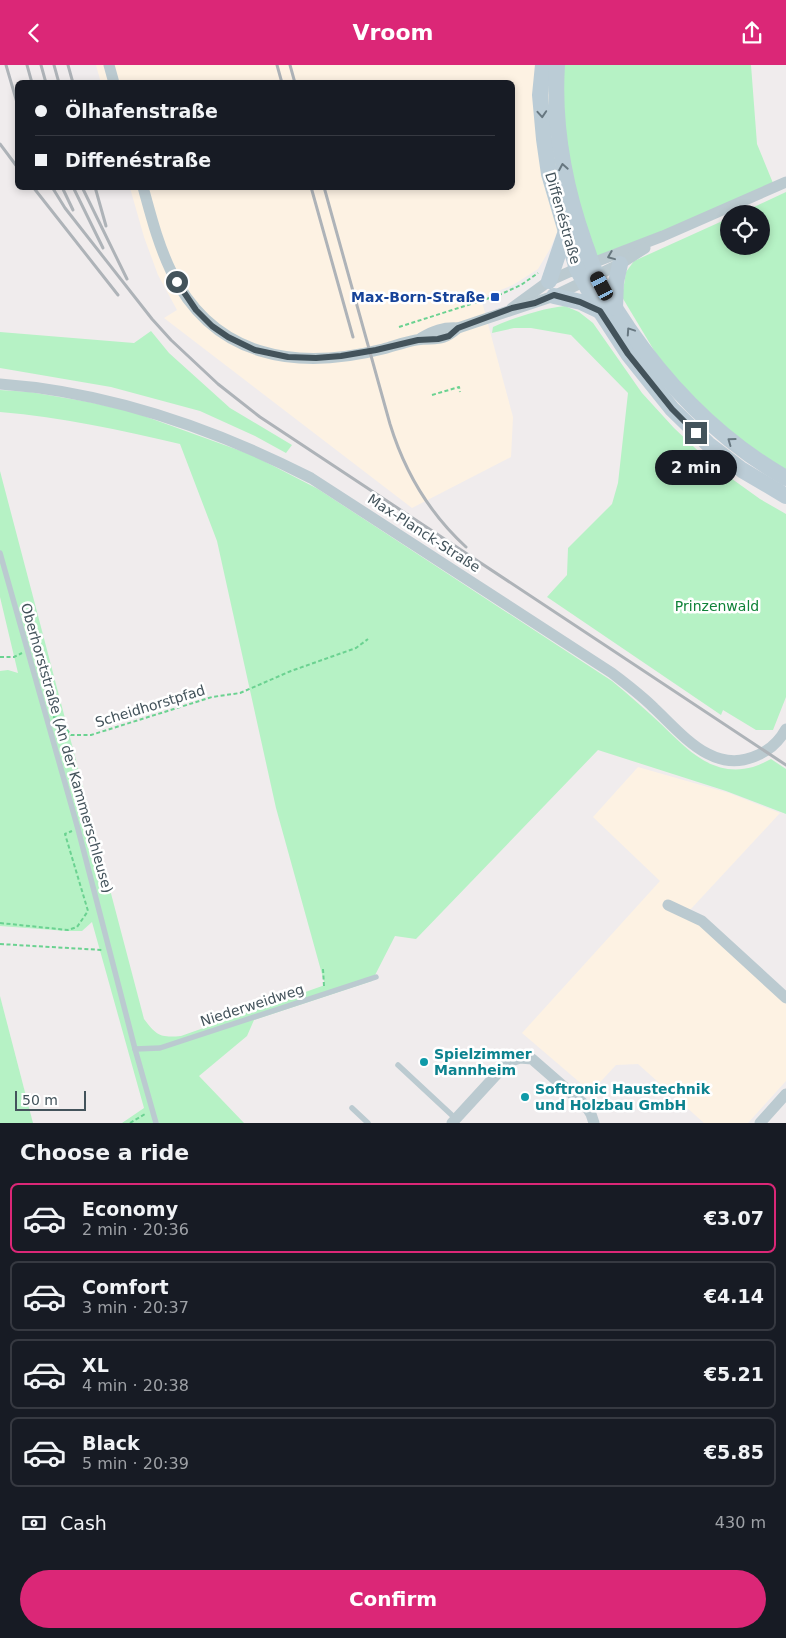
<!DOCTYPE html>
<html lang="en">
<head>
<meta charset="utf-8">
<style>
  body { margin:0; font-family:"DejaVu Sans",sans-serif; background:#242831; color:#f1f3f6; height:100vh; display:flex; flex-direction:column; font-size:19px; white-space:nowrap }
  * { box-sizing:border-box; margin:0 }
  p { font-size:16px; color:#9ea1a6 }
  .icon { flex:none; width:28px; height:28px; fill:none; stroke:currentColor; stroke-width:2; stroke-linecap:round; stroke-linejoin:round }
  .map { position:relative; height:1058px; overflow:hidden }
  .side { display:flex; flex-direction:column; background:#171b24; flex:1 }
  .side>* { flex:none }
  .banner { position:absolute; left:15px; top:15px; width:500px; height:110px; border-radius:8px; box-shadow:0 2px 8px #0003; display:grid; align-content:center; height:110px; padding:0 20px; background:#171b24 }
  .controls { position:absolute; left:720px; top:140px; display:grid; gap:10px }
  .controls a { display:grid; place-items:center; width:50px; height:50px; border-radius:50%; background:#171b24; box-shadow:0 2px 8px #0003; font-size:25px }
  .scale { position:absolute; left:15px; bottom:12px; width:71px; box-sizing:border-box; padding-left:5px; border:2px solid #43535b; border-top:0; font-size:14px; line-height:18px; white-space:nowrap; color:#43535b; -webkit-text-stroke:4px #fff; paint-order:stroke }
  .end { position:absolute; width:22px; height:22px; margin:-11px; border:6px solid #43535b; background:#fff; box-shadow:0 0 0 2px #fff }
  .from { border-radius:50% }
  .bubble { position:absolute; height:35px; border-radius:18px; background:#171b24; box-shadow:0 2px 8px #0003; font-size:16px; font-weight:800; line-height:35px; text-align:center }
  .car { position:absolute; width:15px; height:30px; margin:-15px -8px; border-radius:6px; box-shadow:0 0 4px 1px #0007; background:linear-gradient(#222 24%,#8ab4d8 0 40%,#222 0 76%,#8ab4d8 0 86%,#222 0) }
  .banner b { display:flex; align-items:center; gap:18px; height:48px; font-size:19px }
  .banner b+b { border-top:1px solid #363941 }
  .banner i { width:12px; height:12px; background:#f1f3f6 }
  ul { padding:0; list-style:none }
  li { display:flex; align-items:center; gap:15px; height:70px; margin:0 10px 8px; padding:0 10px; border:2px solid #363941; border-radius:8px }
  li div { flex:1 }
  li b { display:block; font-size:19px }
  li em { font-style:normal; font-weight:800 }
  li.selected { border-color:#db2777 }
  li>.icon { width:45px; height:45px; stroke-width:1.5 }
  h2 { padding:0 20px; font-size:22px; line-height:60px }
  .pay { display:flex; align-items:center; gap:12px; height:55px; padding:0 20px; font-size:19px }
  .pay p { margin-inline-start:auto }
  .cta { display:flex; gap:10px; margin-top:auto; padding:10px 20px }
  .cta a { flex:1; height:58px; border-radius:30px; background:#db2777; color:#fff; font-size:20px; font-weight:800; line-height:58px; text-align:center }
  header { display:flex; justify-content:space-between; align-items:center; height:65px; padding:0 20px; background:#db2777; color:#fff; font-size:22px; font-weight:800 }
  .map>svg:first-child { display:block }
  .commercial { fill:#fdf2e3 }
  .green { fill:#b6f2c5 }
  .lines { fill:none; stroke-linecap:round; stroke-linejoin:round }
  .path { stroke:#6bd291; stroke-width:2; stroke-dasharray:4 2.5; stroke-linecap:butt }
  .lane { stroke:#bbcad0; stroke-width:5.5 }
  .street { stroke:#bbcad0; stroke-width:11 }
  .secondary { stroke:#bbccd6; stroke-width:16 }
  .rail { stroke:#aeb3b8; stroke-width:3 }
  .oneway { stroke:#677780 }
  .oneway2 { stroke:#67777e }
  .route { stroke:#43535b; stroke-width:6 }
  .transit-dot { fill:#1a4fb4; stroke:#fff; stroke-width:2 }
  .culture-dot { fill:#0f9aa8; stroke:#fff; stroke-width:2 }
  .labels { text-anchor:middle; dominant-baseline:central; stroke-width:5; stroke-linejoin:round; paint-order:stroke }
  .street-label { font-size:14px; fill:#43535b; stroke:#fff }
  .transit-label { font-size:14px; font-weight:bold; fill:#164399; stroke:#fff; text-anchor:end }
  .park-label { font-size:14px; fill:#0f8238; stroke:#fff }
  .culture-label { font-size:14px; font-weight:bold; fill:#0d838f; stroke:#fff; text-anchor:start }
</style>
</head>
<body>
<header><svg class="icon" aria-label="back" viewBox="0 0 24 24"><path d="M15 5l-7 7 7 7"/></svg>Vroom<svg class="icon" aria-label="share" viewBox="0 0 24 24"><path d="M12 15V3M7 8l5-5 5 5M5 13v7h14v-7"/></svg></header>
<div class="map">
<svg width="786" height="1058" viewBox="0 0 786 1058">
  <rect width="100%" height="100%" fill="#f0eced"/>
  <g class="commercial">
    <polygon points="96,0 562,0 573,131 550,184 538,204 513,220 481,233 513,352 511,392 412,443 164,253 177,245 158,210 144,172 130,123 512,122 512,18 101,18"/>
    <polygon points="638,702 729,728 780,748 689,846 786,939 786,1016 748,1058 704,1058 638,999 616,1000 591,1027 522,968 660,816 593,752"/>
  </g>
  <g class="green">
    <polygon points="563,0 751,0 757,79 775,123 592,199 564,106"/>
    <polygon points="786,127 786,407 750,384 670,312 622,232 626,207 634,196 729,153 729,181 761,181 761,149 739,149"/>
    <path d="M565,241L579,247L593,258L642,328L674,363L714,401L760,434L786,449V632L773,665H756L723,645L721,650L547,532L567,510L568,483L612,439L618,418L628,328L571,270L531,263H514L492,268L493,262C516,252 540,244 565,241Z"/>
    <polygon points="151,266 169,288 230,343 292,380 286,388 255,371 200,346 111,322 0,303 0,267 134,278"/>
    <path d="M0,325L30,327L89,337L133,347L252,390L318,424L612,616C629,630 645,644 661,659C687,684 712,713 753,702C759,700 765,697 771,694L786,704V749L726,726L598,685L416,874L395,871L372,916L254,955L247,971L199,1011L244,1058H122L144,1043L92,857L82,866H67L0,861V606L8,605L18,608L0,532V406L144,954C156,970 160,973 181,971L325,920L276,743L217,476L180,379C119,365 63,352 0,347Z"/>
    <polygon points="0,931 33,1058 0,1058"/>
  </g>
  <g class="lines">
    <g class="path">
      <polyline points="399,262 499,230 521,220 538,208"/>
      <polyline points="432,330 459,322 460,327"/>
      <polyline points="0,592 14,592 22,588"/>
      <polyline points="53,652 58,653 71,670 91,670 212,632 240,628 291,606 356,583 368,574"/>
      <polyline points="0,858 68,865 77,862 88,846 65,769 72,766"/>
      <polyline points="0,879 102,885"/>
      <polyline points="323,904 324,921"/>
      <polyline points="130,1058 145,1049"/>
    </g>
    <g class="lane">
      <polyline points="0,488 78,764 135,984 156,1058"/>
      <polyline points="135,984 160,983 376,912"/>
      <polyline points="398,1000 456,1054"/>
      <polyline points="352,1043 368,1058"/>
    </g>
    <g class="street">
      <polyline points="109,0 114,18"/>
      <path d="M143,122C151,151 158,179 171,206C213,293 296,306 383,284C394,281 405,277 416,275C436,272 441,278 458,263"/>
      <polyline points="512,243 549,216 569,207 663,171 786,117"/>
      <path d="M421,273C433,266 443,262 458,263L554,231L620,199L645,183"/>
      <path d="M0,319C110,327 213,363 311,413L612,608C626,619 641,630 654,643C683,670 714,711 758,690C770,685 780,675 786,664"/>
      <polyline points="668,840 702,856 786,933"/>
      <polyline points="452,1058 508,997 520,993 532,994 586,1041 591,1049 594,1058"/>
      <polyline points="760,1058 786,1029"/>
    </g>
    <g class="secondary">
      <polyline points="543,0 540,30 544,74 549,109 577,204 600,246 628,289 672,344 708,379 742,405 786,431"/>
      <path d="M557,0C553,62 564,120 585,179C589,189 592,201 597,211C605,229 617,246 628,263C670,324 721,376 786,413"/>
      <polyline points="549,216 566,166"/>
      <polyline points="554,231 581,237 600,246"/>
      <polyline points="615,243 616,217 620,199"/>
    </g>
    <g class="rail">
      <polyline points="6,0 18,41"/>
      <polyline points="27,0 32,18"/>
      <polyline points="41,0 46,18"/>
      <polyline points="54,0 59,18"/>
      <polyline points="68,0 73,18"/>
      <polyline points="277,0 282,18"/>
      <polyline points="290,0 295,18"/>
      <polyline points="0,79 18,103"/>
      <polyline points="33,122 118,230"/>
      <polyline points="52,122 65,143 152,254 171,275 218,319 260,352 786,700"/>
      <polyline points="62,122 73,145"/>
      <polyline points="73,122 103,183"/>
      <polyline points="82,122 127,214"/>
      <polyline points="95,122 106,161"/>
      <polyline points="311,122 353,272"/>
      <path d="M324,122L390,359C405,408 429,448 466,482"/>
    </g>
  </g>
  <defs><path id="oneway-chevron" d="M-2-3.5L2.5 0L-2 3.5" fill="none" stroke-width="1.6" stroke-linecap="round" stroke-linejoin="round" transform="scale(1.25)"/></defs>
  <g class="oneway">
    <use href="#oneway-chevron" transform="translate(542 49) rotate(86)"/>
    <use href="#oneway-chevron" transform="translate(563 102) rotate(-100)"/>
    <use href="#oneway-chevron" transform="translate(630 266) rotate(-124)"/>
    <use href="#oneway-chevron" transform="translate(731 376) rotate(-144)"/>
  </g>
  <use class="oneway2" href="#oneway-chevron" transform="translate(611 191) rotate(158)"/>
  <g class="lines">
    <polyline class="route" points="177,217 196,245 212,261 228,272 255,285 288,292 316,293 341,291 376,285 418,275 438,274 449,271 458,263 512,243 535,238 554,230 580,237 600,246 628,289 672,344 696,368"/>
  </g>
  <rect class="transit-dot" x="490" y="227" width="10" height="10" rx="2.5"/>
  <g class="culture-dot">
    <circle cx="424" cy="997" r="5"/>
    <circle cx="525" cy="1032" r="5"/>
  </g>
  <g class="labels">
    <g class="street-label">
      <text transform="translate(563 153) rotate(74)">Diffenéstraße</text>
      <text transform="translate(424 468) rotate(33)">Max-Planck-Straße</text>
      <text transform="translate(150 641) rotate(-17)">Scheidhorstpfad</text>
      <text transform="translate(67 683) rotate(74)">Oberhorststraße (An der Kammerschleuse)</text>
      <text transform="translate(252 940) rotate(-18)">Niederweidweg</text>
    </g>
    <g class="transit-label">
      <text x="485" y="232">Max-Born-Straße</text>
    </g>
    <g class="park-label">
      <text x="717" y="541">Prinzenwald</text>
    </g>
    <g class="culture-label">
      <text x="434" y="989">Spielzimmer<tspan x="434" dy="16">Mannheim</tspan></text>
      <text x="535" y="1024">Softronic Haustechnik<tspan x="535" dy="16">und Holzbau GmbH</tspan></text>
    </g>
  </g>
</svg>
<div class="controls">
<a><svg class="icon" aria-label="locate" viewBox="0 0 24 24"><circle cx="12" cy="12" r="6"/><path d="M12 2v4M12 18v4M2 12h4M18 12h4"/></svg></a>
</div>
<div class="scale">50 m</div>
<i class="end from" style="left:177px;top:217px"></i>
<i class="end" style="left:696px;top:368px"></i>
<div class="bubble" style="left:655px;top:385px;width:82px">2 min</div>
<i class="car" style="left:602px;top:221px;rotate:332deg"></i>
<div class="banner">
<b><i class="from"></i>Ölhafenstraße</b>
<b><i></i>Diffenéstraße</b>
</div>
</div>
<section class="side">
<h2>Choose a ride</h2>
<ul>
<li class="selected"><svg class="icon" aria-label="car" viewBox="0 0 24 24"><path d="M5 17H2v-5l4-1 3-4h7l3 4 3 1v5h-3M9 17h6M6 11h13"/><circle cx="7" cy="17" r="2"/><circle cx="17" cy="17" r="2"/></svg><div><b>Economy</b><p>2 min · 20:36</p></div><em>€3.07</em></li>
<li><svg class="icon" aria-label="car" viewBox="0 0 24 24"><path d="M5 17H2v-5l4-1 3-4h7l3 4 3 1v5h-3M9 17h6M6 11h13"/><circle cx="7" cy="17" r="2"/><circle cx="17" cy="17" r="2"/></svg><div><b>Comfort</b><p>3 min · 20:37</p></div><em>€4.14</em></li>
<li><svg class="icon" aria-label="car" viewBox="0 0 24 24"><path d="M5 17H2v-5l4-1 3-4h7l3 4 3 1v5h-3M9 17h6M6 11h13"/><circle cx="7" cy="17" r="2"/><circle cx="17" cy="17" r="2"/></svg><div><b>XL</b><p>4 min · 20:38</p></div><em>€5.21</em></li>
<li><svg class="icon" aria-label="car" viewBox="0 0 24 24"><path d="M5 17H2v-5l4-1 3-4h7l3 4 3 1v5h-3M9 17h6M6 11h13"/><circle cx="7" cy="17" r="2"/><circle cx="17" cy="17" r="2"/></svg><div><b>Black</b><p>5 min · 20:39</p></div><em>€5.85</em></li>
</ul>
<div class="pay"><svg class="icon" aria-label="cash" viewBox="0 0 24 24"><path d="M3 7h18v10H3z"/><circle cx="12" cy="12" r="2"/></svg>Cash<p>430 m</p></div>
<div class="cta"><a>Confirm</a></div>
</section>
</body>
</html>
